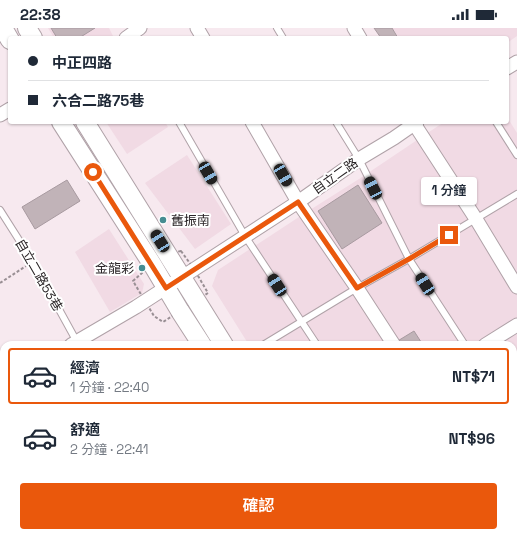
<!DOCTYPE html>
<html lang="zh-TW">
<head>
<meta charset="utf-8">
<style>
  body { margin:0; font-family:"Space Grotesk","Noto Sans TC",sans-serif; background:#f6f6f7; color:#1f2937; height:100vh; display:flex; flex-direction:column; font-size:15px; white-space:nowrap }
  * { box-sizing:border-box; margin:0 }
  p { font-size:13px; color:#747a83 }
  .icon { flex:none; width:22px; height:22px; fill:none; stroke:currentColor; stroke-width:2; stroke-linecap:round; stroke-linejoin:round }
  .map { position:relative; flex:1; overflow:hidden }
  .side { position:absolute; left:0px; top:313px; width:517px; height:196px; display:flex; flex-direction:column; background:#fff; border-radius:12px 12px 0 0; box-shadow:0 1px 3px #0004 }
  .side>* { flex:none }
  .guide { position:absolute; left:8px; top:8px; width:501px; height:88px; border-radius:4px; box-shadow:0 1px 3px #0004; display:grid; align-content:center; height:88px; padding:0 20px; background:#fff }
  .end { position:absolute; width:18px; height:18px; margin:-9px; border:5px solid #ea580c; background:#fff; box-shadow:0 0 0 2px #fff }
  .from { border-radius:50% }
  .bubble { position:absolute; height:28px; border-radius:4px; background:#fff; box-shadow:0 1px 3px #0004; font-size:13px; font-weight:600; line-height:28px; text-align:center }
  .car { position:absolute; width:12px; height:24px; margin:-12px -6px; border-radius:5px; box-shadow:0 0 3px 1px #0007; background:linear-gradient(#222 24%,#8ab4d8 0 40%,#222 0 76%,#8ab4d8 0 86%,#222 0) }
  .guide b { display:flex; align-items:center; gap:14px; height:38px; font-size:15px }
  .guide b+b { border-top:1px solid #e0e1e3 }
  .guide i { width:10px; height:10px; background:#1f2937 }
  ul { padding:7px 0 0; list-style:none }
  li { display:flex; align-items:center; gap:12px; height:56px; margin:0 8px 6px; padding:0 12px; border:2px solid transparent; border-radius:4px }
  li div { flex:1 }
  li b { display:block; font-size:15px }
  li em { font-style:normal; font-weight:600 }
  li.active { border-color:#ea580c }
  li>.icon { width:36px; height:36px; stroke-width:1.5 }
  .primary-button { display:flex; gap:8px; margin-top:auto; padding:8px 20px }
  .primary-button a { flex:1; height:46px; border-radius:4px; background:#ea580c; color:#fff; font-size:16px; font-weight:600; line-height:46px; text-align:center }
  .status { display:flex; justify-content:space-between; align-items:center; height:28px; padding:0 20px; background:#fff; direction:ltr }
  .status svg { height:11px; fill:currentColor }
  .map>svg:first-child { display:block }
  .built { fill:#f1dae4 }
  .building { fill:#c1b3b8; stroke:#a89aa0 }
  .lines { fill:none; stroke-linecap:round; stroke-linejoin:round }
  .lane-casing { stroke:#b0a2a8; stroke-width:8 }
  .street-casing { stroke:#b0a2a8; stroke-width:15 }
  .secondary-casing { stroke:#b0a2a8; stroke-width:20 }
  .path { stroke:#998f94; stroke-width:2; stroke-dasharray:3 2; stroke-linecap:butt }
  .lane { stroke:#fff; stroke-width:6 }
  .street { stroke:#fff; stroke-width:13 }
  .secondary { stroke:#fff; stroke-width:18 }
  .route { stroke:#ea580c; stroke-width:5 }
  .poi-dot { fill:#458c91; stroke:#fff; stroke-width:1.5 }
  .labels { text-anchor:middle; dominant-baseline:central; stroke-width:4; stroke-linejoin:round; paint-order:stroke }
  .street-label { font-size:13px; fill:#2a2527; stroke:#fff }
  .poi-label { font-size:13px; fill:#2a2527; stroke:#fff; text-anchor:start }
</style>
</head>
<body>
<div class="status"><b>22:38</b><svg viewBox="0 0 49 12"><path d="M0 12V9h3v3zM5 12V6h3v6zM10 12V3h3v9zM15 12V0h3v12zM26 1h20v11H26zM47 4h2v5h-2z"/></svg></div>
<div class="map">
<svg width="517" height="509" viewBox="0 0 517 509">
  <rect width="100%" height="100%" fill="#f7e9ef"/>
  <g class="built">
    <polygon points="48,0 109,0 114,10 54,10"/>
    <polygon points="392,0 517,0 517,8 507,15 507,10 399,10"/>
    <polygon points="507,89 517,105 517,502 515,503 517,509 373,509 370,505 513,505 513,317 249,317 212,258 218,242 302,187 359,151 444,94 507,94"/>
    <polygon points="106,94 165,94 168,99 127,126"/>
    <polygon points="187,127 231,196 195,221 145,155"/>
    <polygon points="109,201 144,256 142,265 110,284 75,224"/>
    <polygon points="195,505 304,505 306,509 188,509"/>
  </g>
  <g class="building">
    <polygon points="51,0 95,0 79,10 57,10"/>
    <polygon points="374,0 392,0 398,10 381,10"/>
    <polygon points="67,152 80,173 35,201 22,179"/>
    <polygon points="358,157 382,195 342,221 318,183"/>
    <polygon points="414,303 423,317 397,317 396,314"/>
    <polygon points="406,505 407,505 410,509 402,509"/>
    <polygon points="425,505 428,509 419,509"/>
    <polygon points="452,505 475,505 475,509 451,509"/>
  </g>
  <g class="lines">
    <defs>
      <g id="lane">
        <polyline points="277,0 283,10"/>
        <polyline points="179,94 245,208 317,317"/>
        <polyline points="336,94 359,131 409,231 465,317"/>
        <polyline points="496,94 517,127"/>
        <polyline points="0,182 33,234 77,314"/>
        <polyline points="263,317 357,260 409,231 517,166"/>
        <polyline points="0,505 2,509"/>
      </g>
      <g id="street">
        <polyline points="197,0 203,10"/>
        <polyline points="354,0 360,10"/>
        <polyline points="126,10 140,0"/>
        <polyline points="507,40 517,34"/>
        <polyline points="0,87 10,81"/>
        <polyline points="252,94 298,174 357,260 394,317"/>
        <polyline points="413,94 476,191 517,259"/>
        <polyline points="71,317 136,279 298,174 359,131 394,110 417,94"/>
        <polyline points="485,317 517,297"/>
        <polyline points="0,341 4,348"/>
        <polyline points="513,391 517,398"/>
        <polyline points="102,505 104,509"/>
        <polyline points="510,505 512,509"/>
        <polyline points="172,509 178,505"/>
      </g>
      <g id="secondary">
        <polyline points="3,0 10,12"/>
        <polyline points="27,0 33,10"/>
        <polyline points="61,94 152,236 180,283 202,317"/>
        <polyline points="85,94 224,317"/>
        <polyline points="321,505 324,509"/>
        <polyline points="344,505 346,509"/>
      </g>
    </defs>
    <use href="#lane" class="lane-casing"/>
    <use href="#street" class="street-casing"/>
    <use href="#secondary" class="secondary-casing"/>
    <g class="path">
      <polygon points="181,223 194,241 208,265 163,294 154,288 133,253 152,236 168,226"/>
      <polyline points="0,255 26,238"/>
      <polyline points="0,435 4,432"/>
      <polyline points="0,475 4,473"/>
    </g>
    <use href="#lane" class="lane"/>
    <use href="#street" class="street"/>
    <use href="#secondary" class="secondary"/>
  </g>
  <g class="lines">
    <polyline class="route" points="93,144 166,260 298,174 357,260 409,231 449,207"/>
  </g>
  <g class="poi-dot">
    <circle cx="163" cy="192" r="4"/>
    <circle cx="142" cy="240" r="4"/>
  </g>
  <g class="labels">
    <g class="street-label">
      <text transform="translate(335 148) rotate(-35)">自立二路</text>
      <text transform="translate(39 247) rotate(60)">自立二路53巷</text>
    </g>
    <g class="poi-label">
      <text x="171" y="192">舊振南</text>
      <text x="134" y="240" text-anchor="end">金龍彩</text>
    </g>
  </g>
</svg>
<i class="end from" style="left:93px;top:144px"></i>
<i class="end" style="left:449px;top:207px"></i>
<div class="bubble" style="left:421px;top:149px;width:56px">1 分鐘</div>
<i class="car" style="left:208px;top:145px;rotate:150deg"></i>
<i class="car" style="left:283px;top:147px;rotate:150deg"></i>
<i class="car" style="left:373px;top:160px;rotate:333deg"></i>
<i class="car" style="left:160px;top:213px;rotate:328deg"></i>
<i class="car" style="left:425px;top:256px;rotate:327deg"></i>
<i class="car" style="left:277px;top:257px;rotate:327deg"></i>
<div class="guide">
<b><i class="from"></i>中正四路</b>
<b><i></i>六合二路75巷</b>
</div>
<section class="side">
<ul>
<li class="active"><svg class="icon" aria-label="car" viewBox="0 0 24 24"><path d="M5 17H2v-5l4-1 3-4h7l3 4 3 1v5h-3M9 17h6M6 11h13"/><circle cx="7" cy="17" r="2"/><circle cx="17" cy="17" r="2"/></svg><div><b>經濟</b><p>1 分鐘 · 22:40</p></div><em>NT$71</em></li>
<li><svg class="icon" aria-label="car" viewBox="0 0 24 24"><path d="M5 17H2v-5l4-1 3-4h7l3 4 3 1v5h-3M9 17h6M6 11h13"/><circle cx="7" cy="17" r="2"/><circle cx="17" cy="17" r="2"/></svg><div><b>舒適</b><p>2 分鐘 · 22:41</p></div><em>NT$96</em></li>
</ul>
<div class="primary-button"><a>確認</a></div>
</section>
</div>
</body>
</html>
